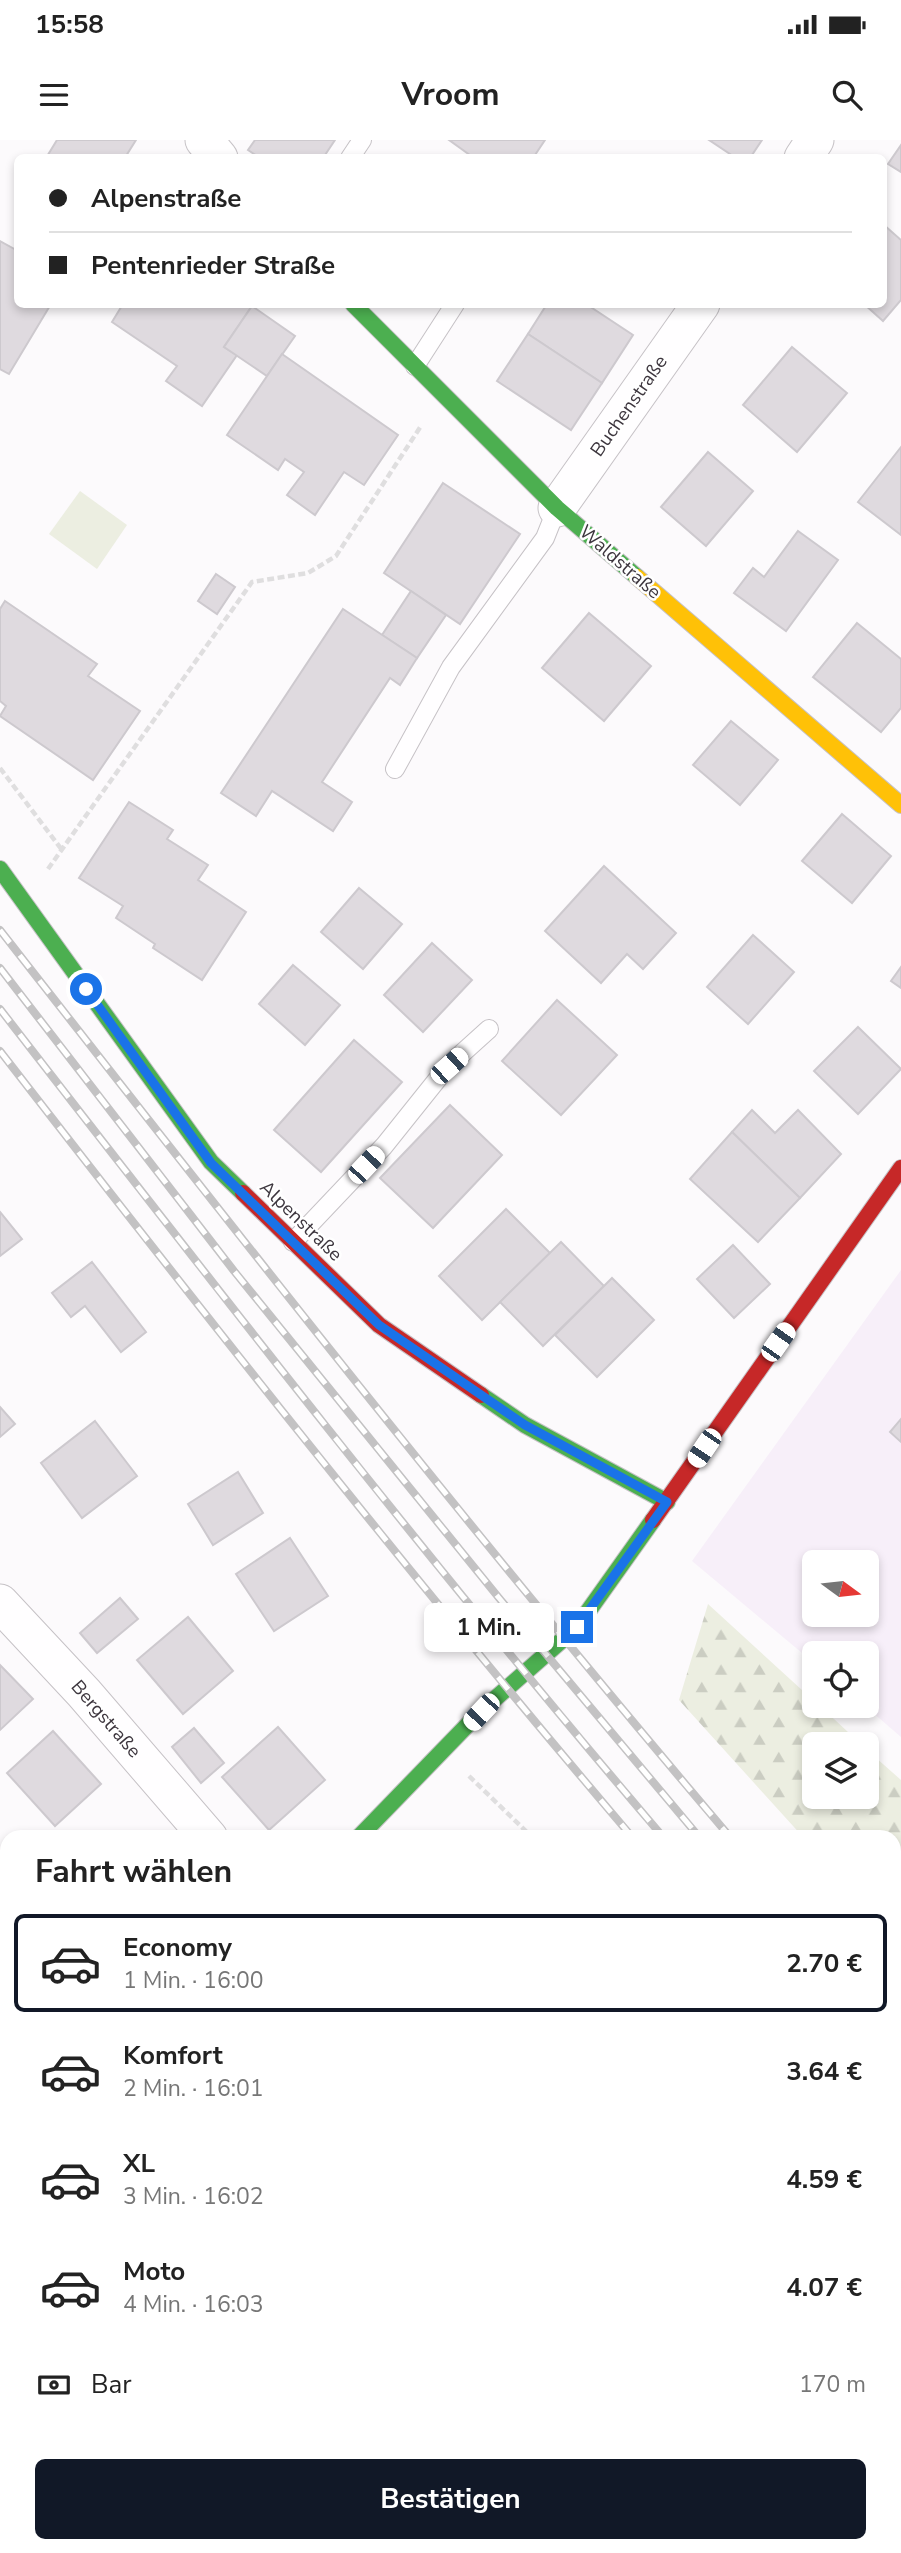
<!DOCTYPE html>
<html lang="de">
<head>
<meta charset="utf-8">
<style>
  body { margin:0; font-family:"Nunito Sans",sans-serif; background:#f2f2f2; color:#222; height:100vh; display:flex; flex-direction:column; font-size:26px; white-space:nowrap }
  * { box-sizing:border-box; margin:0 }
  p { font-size:23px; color:#767676 }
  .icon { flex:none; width:38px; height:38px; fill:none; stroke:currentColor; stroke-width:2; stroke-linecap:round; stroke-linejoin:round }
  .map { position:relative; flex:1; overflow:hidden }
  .sheet { position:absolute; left:0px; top:1690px; width:901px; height:723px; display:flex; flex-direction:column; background:#fff; border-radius:21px 21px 0 0; box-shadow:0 4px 10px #0003 }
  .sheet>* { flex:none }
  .hud { position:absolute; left:14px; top:14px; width:873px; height:154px; border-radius:10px; box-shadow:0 4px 10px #0003; display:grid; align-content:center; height:154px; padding:0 35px; background:#fff }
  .needle { width:46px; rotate:105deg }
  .buttons { position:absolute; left:802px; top:1410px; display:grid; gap:14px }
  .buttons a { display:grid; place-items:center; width:77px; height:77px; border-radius:10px; background:#fff; box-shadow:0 4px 10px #0003; font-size:35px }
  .end { position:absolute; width:32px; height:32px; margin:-16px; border:9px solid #1a73e8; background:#fff; box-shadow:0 0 0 4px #fff }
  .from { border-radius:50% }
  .bubble { position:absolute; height:49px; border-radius:10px; background:#fff; box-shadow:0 4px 10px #0003; font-size:23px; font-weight:700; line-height:49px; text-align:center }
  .car { position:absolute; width:21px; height:42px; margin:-21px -10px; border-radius:9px; box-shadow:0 0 5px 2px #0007; background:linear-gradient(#fff 24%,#345 0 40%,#fff 0 76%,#345 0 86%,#fff 0) }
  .hud b { display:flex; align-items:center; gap:24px; height:66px; font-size:26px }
  .hud b+b { border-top:2px solid #e0e0e0 }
  .hud i { width:18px; height:18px; background:#222 }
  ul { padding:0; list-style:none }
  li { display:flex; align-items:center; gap:21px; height:98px; margin:0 14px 10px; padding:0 21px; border:4px solid transparent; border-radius:10px }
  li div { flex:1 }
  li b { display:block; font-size:26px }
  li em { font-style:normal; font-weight:700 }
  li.on { border-color:#111827 }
  li>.icon { width:63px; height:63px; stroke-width:1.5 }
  h2 { padding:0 35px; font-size:32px; line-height:84px }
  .pay { display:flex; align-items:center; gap:18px; height:77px; padding:0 35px; font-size:26px }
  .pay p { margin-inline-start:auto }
  .cta { display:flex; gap:14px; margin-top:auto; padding:14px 35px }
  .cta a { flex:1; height:80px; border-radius:10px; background:#111827; color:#fff; font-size:28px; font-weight:700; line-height:80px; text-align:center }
  .status { display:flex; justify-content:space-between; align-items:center; height:49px; padding:0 35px; background:#fff; direction:ltr }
  .status svg { height:19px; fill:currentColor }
  header { display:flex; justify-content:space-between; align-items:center; height:91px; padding:0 35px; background:#fff; font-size:32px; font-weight:700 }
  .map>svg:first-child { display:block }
  .built { fill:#f7eff9; fill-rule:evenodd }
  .forest { fill:url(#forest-firs) }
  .green { fill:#eceee1 }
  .building { fill:#dfdadf; stroke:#cdc9ce; stroke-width:2 }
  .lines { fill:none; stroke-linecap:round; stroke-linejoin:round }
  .lane-casing { stroke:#c6c2c6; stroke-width:20 }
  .street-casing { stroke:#c6c2c6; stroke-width:39 }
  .fast-casing { stroke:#c6c2c6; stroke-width:18 }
  .slow-casing { stroke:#c6c2c6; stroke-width:18 }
  .jam-casing { stroke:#c6c2c6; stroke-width:18 }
  .path { stroke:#dfdedf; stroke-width:4.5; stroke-dasharray:7 3.5; stroke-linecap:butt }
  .lane { stroke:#fffeff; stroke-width:18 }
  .street { stroke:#fffeff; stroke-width:37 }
  .fast { stroke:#4caf50; stroke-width:16 }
  .slow { stroke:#ffc107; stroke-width:16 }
  .jam { stroke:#c62828; stroke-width:16 }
  .rail-casing { stroke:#c3c2c3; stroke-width:8 }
  .rail { stroke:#fff; stroke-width:5; stroke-dasharray:16; stroke-linecap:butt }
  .route { stroke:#1a73e8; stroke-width:9 }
  .labels { text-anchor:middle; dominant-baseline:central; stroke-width:5; stroke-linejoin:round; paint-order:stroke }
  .street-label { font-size:19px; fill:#3d363e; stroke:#fff }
</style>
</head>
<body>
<div class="status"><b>15:58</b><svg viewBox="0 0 49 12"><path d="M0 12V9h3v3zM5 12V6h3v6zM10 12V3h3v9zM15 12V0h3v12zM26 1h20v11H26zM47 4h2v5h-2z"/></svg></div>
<header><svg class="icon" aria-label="menu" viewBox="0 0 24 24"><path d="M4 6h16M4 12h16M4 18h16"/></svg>Vroom<svg class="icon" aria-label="search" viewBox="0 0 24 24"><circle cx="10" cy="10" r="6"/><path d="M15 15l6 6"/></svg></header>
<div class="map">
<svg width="901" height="2413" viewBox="0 0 901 2413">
  <defs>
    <pattern id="forest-firs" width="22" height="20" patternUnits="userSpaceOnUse" patternTransform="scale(1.75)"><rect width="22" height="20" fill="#eceee1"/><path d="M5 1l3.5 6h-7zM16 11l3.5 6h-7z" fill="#cbcdc2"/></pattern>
  </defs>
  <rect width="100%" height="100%" fill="#fcfafc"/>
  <path class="built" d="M901,1130V1597L865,1566L866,1514H814V1523L692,1421ZM814,1423H866V1475H814Z"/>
  <polygon class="forest" points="708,1464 814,1561 814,1566 820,1566 862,1605 814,1605 814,1657 866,1657 866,1609 901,1640 901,1806 894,1799 894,1698 803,1697 679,1560"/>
  <polygon class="green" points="80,351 127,385 97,429 49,394"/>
  <g class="building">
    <polygon points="57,0 136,0 126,16 129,18 46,18"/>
    <polygon points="255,0 335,0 323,18 260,18 248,10"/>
    <polygon points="449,0 545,0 533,18 474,18"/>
    <polygon points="709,0 762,0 750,18 736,18"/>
    <polygon points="901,5 901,32 888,24"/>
    <polygon points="884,85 901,100 901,160 883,181 864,164 884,164"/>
    <polygon points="0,101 18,111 18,164 51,164 9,234 0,229"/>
    <polygon points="123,164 249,164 252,166 224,207 237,215 202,266 166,241 177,226 112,182"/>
    <polygon points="547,164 586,164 633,195 602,243 528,194"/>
    <polygon points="252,166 295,196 267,236 224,207"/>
    <polygon points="528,194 602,243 571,290 497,241"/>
    <polygon points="792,207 847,253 797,312 743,265"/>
    <polygon points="282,214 398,295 364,345 344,332 315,375 287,355 304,332 285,319 278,330 227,295"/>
    <polygon points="901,307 901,395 858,362"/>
    <polygon points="708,312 753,351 706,406 661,367"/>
    <polygon points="443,343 520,394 460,484 384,433"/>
    <polygon points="798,391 838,420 786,491 734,453 753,428 764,437"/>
    <polygon points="216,434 235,447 217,474 198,461"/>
    <polygon points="411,451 446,475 417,518 382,495"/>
    <polygon points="5,461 97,524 88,536 140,571 93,640 0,576 6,566 0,561 0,469"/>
    <polygon points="343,469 417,518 400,545 390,538 322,642 352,662 333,691 272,651 256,676 221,653"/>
    <polygon points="589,473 651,526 604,581 542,528"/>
    <polygon points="857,483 901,519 901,568 881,592 813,537"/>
    <polygon points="731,581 778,620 740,665 693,625"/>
    <polygon points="129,662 173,690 167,699 208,725 198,740 246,772 202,840 153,808 155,804 116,778 123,766 79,738"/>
    <polygon points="842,674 891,716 852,763 802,721"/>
    <polygon points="604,726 676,793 643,829 627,814 601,843 545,791"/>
    <polygon points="359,748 402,784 363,829 321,792"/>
    <polygon points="753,795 794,832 748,884 707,847"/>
    <polygon points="432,803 472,840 423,892 384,855"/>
    <polygon points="293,825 340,865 305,905 259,864"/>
    <polygon points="901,827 901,848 891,841"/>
    <polygon points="557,860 617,915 561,975 502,921"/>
    <polygon points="858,887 901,929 858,974 814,931"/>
    <polygon points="354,900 402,942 321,1032 274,990"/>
    <polygon points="450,965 502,1015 433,1088 380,1038"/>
    <polygon points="752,970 775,993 798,970 841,1014 800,1058 732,992"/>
    <polygon points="732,992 800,1058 758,1102 690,1039"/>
    <polygon points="506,1069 550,1113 482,1180 439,1136"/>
    <polygon points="0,1072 22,1099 0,1116"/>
    <polygon points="561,1102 604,1146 543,1206 500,1162"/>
    <polygon points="733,1105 770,1144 734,1178 697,1139"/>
    <polygon points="92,1122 146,1192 121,1212 85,1166 71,1177 52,1153"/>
    <polygon points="612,1138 654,1180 597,1237 555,1195"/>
    <polygon points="0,1267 15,1284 0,1297"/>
    <polygon points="901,1279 901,1302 890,1292"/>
    <polygon points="95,1281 137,1336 82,1378 41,1323"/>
    <polygon points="238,1332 263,1373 213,1405 188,1364"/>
    <polygon points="290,1398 328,1456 274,1491 236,1434"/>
    <polygon points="120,1458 138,1479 97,1513 80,1493"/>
    <polygon points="188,1477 233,1531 183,1574 137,1520"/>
    <polygon points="0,1525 33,1559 0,1590"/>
    <polygon points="278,1587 325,1640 269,1690 222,1637"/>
    <polygon points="194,1588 224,1623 201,1643 172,1607"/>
    <polygon points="53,1591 101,1644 55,1686 7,1633"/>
    <polygon points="0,1739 7,1746 7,1757 0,1764"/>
    <polygon points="894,2146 901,2156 901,2190 894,2195"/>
    <polygon points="7,2208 7,2244 0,2237 0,2215"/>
    <polygon points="12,2406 22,2406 29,2413 5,2413"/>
    <polygon points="321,2406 346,2406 352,2413 314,2413"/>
    <polygon points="422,2406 437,2406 444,2413 416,2413"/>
    <polygon points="628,2406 671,2406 677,2413 621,2413"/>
  </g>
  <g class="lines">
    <defs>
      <g id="lane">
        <polyline points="350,18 362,0"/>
        <polyline points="415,226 455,164"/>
        <polyline points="395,629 451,527 545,398 557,368"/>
        <polyline points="293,1102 384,1006 448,926 489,889"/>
        <polyline points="0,2376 7,2370"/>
      </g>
      <g id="street">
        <polyline points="204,0 219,18"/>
        <polyline points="803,18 815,0"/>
        <polyline points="557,368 701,164"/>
        <polyline points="0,1463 84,1553 209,1698"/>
        <polyline points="770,2406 775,2413"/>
        <polyline points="525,2413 533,2406"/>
      </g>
      <g id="fast">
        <polyline points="353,164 557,368 637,437"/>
        <polyline points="0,729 211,1022 243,1053"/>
        <polyline points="481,1255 525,1285 667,1362"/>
        <polyline points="358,1698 481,1571 577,1487 653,1380"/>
        <polyline points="0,2045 7,2038"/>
      </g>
      <polyline id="slow" points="637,437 901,665"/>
      <g id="jam">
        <polyline points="243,1053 379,1185 481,1255"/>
        <polyline points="653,1380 901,1028"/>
      </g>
    </defs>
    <use href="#lane" class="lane-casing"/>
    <use href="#street" class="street-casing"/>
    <use href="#fast" class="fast-casing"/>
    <use href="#slow" class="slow-casing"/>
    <use href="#jam" class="jam-casing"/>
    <g class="path">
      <polyline points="0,628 62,710"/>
      <polyline points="48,729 252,442 308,433 336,416 421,286"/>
      <polyline points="469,1636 533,1698"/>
      <polyline points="894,2093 901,2102"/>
    </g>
    <use href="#lane" class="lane"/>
    <use href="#street" class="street"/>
    <use href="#fast" class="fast"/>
    <use href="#slow" class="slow"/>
    <use href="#jam" class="jam"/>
    <defs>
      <g id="rail">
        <path d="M0,790C239,1096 479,1402 731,1698"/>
        <polyline points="0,828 234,1131 499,1458 700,1698"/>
        <path d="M0,869C217,1149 434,1429 664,1698"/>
        <path d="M0,911C206,1177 415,1442 633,1698"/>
        <polyline points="894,1890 901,1898"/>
        <polyline points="894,1926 901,1934"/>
        <polyline points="894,1965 901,1973"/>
        <polyline points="894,2002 901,2010"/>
      </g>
    </defs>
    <use href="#rail" class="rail-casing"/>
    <use href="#rail" class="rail"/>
  </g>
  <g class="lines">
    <polyline class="route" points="86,849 211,1023 379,1185 525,1285 667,1362 577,1487"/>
  </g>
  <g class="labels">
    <g class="street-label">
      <text transform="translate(629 266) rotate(-55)">Buchenstraße</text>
      <text transform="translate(620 422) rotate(41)">Waldstraße</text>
      <text transform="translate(301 1081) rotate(44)">Alpenstraße</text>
      <text transform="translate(106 1579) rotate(49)">Bergstraße</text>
    </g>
  </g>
</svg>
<div class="buttons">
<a><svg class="needle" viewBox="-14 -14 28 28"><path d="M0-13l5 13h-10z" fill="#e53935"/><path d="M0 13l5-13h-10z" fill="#767676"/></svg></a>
<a><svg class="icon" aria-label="locate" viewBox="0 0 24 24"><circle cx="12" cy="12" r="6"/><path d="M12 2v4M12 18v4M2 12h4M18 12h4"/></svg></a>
<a><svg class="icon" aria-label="layers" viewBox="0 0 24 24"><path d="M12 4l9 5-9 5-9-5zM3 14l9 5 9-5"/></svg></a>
</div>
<i class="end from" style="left:86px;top:849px"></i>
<i class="end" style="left:577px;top:1487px"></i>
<div class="bubble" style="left:424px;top:1463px;width:130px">1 Min.</div>
<i class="car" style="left:449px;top:926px;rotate:48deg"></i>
<i class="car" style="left:366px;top:1025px;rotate:43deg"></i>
<i class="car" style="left:778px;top:1202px;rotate:35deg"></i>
<i class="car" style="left:704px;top:1308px;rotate:214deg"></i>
<i class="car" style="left:481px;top:1572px;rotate:223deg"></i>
<div class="hud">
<b><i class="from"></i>Alpenstraße</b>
<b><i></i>Pentenrieder Straße</b>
</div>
<section class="sheet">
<h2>Fahrt wählen</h2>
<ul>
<li class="on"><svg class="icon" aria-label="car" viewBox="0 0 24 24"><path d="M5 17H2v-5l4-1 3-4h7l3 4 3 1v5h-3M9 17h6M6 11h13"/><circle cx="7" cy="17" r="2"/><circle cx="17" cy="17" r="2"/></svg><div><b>Economy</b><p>1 Min. · 16:00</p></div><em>2.70 €</em></li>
<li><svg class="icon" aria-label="car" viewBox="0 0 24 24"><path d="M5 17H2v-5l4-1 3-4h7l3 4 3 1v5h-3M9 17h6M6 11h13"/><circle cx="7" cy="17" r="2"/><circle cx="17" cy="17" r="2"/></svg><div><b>Komfort</b><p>2 Min. · 16:01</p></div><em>3.64 €</em></li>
<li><svg class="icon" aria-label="car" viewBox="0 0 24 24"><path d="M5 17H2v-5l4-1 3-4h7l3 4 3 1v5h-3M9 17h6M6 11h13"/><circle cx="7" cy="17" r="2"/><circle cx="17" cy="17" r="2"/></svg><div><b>XL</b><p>3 Min. · 16:02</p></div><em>4.59 €</em></li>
<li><svg class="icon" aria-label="car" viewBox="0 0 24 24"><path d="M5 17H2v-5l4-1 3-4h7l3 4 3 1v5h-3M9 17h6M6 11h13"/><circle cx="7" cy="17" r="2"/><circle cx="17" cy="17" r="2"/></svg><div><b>Moto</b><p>4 Min. · 16:03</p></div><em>4.07 €</em></li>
</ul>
<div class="pay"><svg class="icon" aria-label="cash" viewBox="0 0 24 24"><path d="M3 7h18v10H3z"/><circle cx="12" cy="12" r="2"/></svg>Bar<p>170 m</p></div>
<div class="cta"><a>Bestätigen</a></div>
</section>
</div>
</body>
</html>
